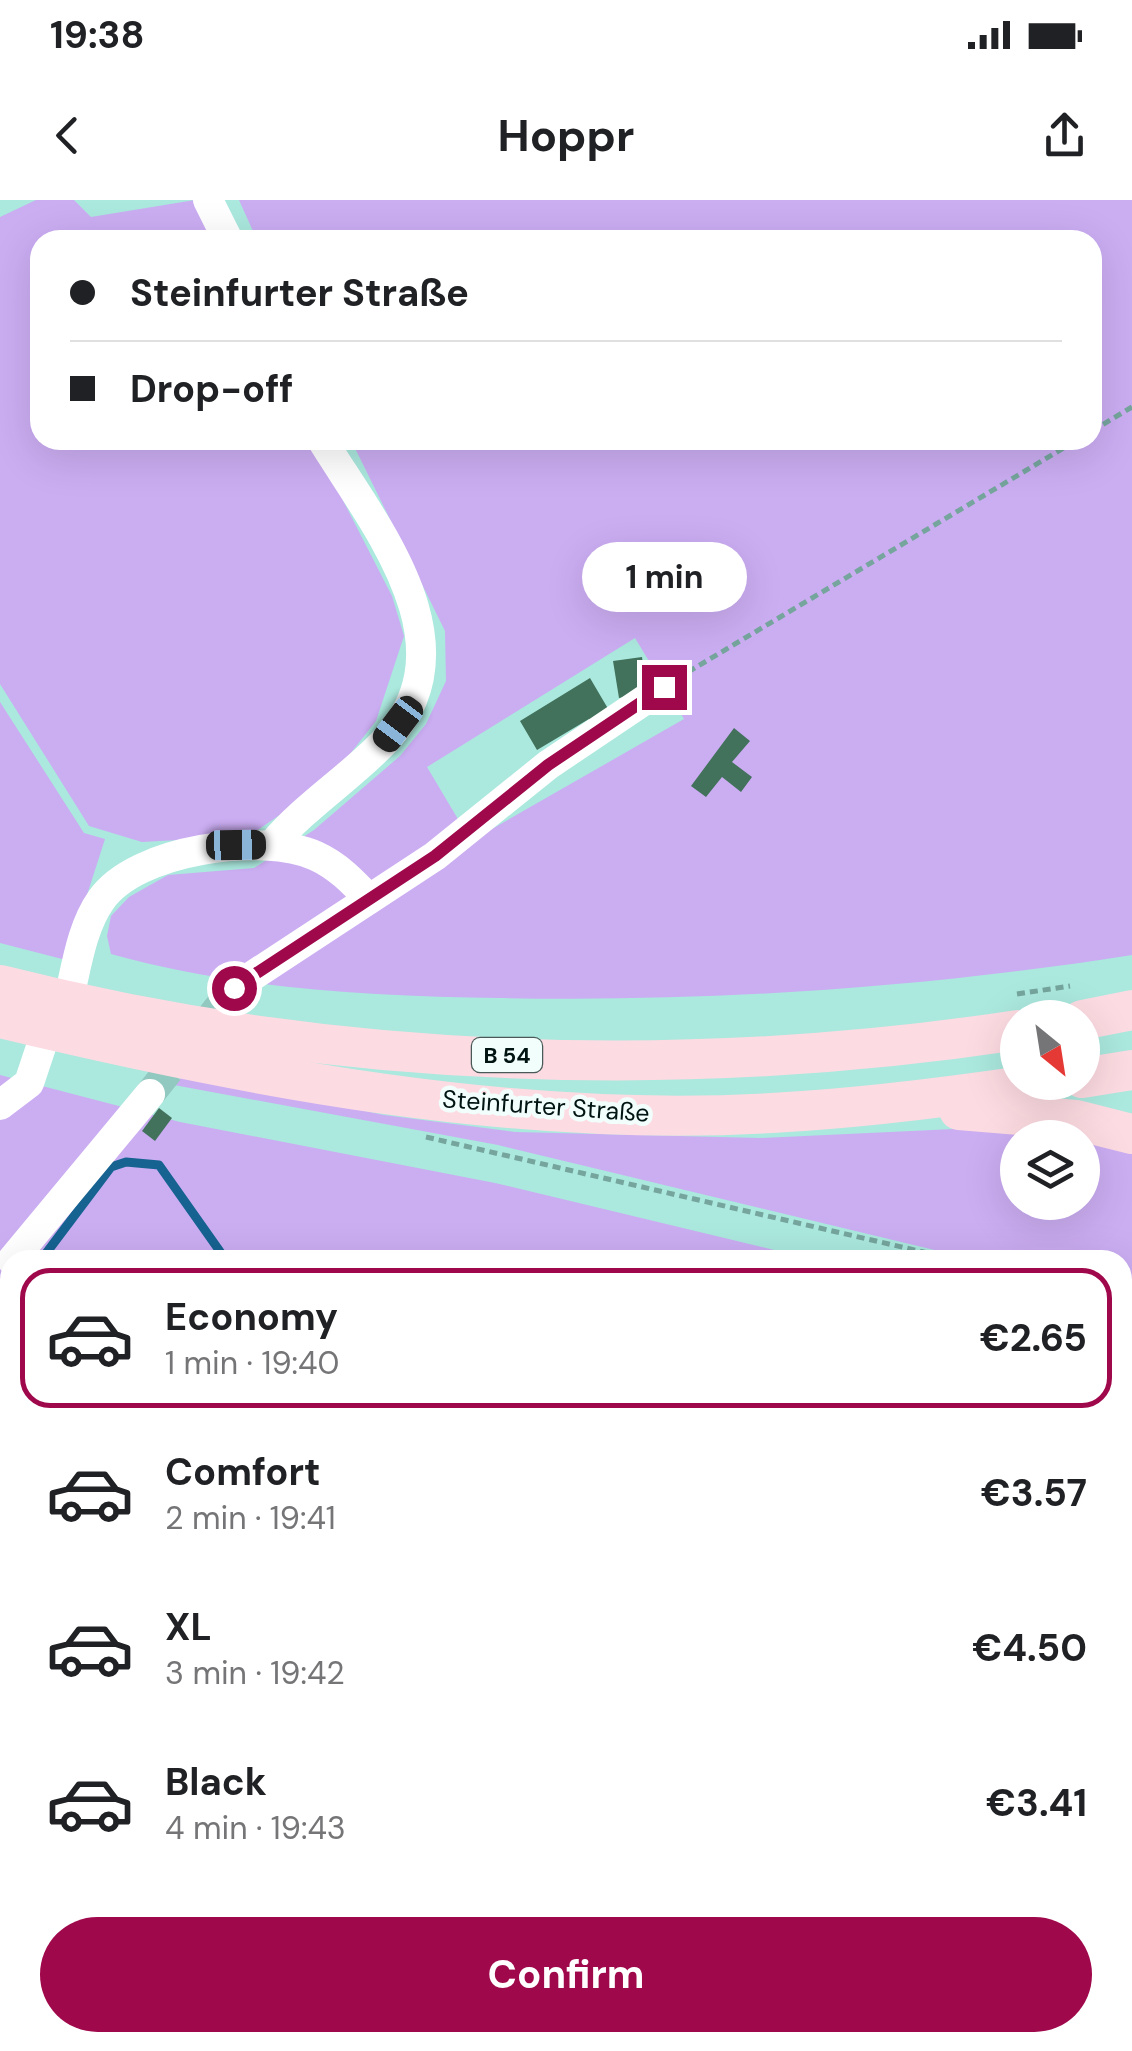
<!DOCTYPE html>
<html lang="en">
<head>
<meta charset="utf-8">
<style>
  body { margin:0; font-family:"DM Sans",sans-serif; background:#f2f2f2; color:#202124; height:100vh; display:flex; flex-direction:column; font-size:38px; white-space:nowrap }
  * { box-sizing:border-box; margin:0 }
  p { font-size:32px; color:#757577 }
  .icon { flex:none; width:55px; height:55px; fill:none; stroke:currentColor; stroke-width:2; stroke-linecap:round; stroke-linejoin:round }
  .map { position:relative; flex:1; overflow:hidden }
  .drawer { position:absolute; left:0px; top:1050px; width:1132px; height:802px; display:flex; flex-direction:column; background:#fff; border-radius:30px 30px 0 0; box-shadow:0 10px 40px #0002 }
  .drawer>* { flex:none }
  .banner { position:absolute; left:30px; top:30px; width:1072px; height:220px; border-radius:30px; box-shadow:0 10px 40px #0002; display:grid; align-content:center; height:220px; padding:0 40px; background:#fff }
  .needle { width:65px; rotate:150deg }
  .buttons { position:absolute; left:1000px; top:800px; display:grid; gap:20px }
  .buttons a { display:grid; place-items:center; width:100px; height:100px; border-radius:50%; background:#fff; box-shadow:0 10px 40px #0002; font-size:50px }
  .end { position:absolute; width:45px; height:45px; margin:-22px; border:12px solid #a0084c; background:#fff; box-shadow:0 0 0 5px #fff }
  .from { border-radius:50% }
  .bubble { position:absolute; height:70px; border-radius:35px; background:#fff; box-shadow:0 10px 40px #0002; font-size:32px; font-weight:700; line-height:70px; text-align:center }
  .car { position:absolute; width:30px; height:60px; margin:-30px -15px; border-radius:12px; box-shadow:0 0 8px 2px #0007; background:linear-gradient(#222 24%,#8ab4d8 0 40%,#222 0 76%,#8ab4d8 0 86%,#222 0) }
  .banner b { display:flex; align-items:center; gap:35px; height:95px; font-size:38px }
  .banner b+b { border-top:2px solid #e0e0e0 }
  .banner i { width:25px; height:25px; background:#202124 }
  ul { padding:18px 0 0; list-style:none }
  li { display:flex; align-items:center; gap:30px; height:140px; margin:0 20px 15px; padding:0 20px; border:5px solid transparent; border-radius:30px }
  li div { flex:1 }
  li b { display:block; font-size:38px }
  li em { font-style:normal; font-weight:700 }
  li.current { border-color:#a0084c }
  li>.icon { width:90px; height:90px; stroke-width:1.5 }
  .action { display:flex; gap:20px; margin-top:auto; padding:20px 40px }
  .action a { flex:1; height:115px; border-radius:60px; background:#a0084c; color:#fff; font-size:40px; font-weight:700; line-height:115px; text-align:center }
  .status { display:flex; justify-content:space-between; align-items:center; height:70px; padding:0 50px; background:#fff; direction:ltr }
  .status svg { height:28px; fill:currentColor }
  header { display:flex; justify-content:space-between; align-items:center; height:130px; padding:0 40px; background:#fff; font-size:45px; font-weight:700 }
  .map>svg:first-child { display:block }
  .green { fill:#cbadf2; fill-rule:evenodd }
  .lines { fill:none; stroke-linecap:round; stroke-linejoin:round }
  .stream { stroke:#166291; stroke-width:9 }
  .building { fill:#42725c }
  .minor-tunnel { stroke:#91c8bf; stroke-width:30; stroke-dasharray:30 15; stroke-linecap:butt }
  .path { stroke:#75a59d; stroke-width:5; stroke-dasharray:8 5; stroke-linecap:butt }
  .minor { stroke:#fff; stroke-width:30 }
  .major { stroke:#fddbe2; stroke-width:40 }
  .route { stroke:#a0084c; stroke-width:12 }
  .labels { text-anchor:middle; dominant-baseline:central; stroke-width:9; stroke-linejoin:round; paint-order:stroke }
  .shield { fill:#f2fefc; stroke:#495a58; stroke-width:2.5 }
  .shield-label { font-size:22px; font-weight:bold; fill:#001412 }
  .street-label { font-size:25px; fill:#001412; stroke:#f2fefc }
</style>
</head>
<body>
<div class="status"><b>19:38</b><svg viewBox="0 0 49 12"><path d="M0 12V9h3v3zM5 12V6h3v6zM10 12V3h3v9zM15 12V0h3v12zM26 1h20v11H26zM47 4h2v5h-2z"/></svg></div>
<header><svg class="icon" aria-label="back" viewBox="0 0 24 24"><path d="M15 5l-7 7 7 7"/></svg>Hoppr<svg class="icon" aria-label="share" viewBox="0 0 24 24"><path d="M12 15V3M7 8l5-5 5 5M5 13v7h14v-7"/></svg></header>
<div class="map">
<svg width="1132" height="1851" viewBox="0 0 1132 1851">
  <rect width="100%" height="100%" fill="#abe8de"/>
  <g class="green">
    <polygon points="36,0 74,0 91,17 195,0 217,40 40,40 40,240 312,240 392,396 404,436 376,521 328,582 249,636 142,642 89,626 0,484 0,17"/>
    <path d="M239,0H1132V755C922,788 712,802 500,798C369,796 237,789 111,754L107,736L111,716L129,697L168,675L254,668L314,630L400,556L426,524L446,481L445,431L351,240H1092V40H257ZM635,438L684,519L471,641L427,567Z"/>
    <polygon points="0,502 84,633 105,639 66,760 0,743"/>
    <path d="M184,874L384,915L515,932L760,938L1018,926L1086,935L1132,947V1097L1123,1095L1122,1060H976L498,945L174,885ZM1018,938H1082V1002H1018Z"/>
    <polygon points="0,875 180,922 495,983 816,1060 10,1060 10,1231 0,1220"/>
    <polygon points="1123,1133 1132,1136 1132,1851 0,1851 0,1587 10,1579 10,1842 1122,1842"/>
  </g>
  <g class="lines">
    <polyline class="stream" points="41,1060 111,967 126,962 159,965 226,1060"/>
  </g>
  <g class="building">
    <polygon points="642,457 647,493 619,498 613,461"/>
    <polygon points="590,478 610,512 591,523 589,519 537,550 520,521"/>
    <polygon points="734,528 750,541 732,562 752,577 741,592 722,577 706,597 691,586"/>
    <polygon points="159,908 172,918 155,941 142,931"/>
    <polygon points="10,1393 10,1483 0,1491 0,1401"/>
  </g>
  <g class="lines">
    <polyline class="minor-tunnel" points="150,894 234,788"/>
    <g class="path">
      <polyline points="1092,231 1132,207"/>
      <polyline points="688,472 1077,240"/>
      <polyline points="1017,794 1070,786"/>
      <polyline points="426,937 958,1060"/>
      <polyline points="1122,1100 1132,1102"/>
      <polyline points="1122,1817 1132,1823"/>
    </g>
    <g class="minor">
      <polyline points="208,0 228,40"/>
      <path d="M273,644C306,605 350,578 385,541C475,446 375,326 322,240"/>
      <polyline points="234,788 435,656 548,565 664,487"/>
      <path d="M68,802C76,770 81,728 101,700C136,649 263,632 316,656C338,666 353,682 369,699"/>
      <polyline points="0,905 29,883 47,829"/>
      <polyline points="12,1060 150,894"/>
    </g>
    <g class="major">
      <path d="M0,785C330,869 681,881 1018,830"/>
      <path d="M0,818C250,878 513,928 772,913C865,908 958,896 1050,882"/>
      <polyline points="1082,820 1132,810"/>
      <polyline points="1082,878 1132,870"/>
      <polyline points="959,910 1076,920 1132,934"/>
    </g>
  </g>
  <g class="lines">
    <polyline class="route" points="234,788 435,656 548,565 664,487"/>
  </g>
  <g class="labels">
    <rect class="shield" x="472" y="838" width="70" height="34" rx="8"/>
    <g class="shield-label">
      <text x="507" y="855">B 54</text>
    </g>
    <g class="street-label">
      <text transform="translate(546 906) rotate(4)">Steinfurter Straße</text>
    </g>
  </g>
</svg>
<div class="buttons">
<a><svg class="needle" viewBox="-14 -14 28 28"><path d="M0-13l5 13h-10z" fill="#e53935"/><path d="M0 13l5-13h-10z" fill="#757577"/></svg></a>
<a><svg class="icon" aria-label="layers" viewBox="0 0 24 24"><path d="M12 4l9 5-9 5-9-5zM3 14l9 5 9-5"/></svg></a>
</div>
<i class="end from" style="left:234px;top:788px"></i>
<i class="end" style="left:664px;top:487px"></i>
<div class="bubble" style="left:582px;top:342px;width:165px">1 min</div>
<i class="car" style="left:398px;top:524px;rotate:217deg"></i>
<i class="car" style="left:236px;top:645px;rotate:89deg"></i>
<div class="banner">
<b><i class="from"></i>Steinfurter Straße</b>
<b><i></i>Drop-off</b>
</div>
<section class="drawer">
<ul>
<li class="current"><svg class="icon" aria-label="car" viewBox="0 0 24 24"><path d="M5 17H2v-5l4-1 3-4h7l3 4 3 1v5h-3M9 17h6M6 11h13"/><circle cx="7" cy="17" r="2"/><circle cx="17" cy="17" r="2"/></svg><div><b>Economy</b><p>1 min · 19:40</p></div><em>€2.65</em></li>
<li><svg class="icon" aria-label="car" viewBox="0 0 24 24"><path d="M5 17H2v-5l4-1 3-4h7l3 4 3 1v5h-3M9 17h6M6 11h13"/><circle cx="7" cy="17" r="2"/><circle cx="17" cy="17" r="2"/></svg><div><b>Comfort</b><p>2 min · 19:41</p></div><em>€3.57</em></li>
<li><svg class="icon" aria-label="car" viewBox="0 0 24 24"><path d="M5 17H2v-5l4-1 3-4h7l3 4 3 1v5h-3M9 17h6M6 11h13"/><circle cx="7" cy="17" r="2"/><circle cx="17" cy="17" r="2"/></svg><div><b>XL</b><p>3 min · 19:42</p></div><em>€4.50</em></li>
<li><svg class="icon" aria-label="car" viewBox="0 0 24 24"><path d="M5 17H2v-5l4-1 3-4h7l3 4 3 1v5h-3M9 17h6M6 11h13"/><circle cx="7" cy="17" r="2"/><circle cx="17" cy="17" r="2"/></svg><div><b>Black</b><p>4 min · 19:43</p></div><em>€3.41</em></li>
</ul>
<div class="action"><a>Confirm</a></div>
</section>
</div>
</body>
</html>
